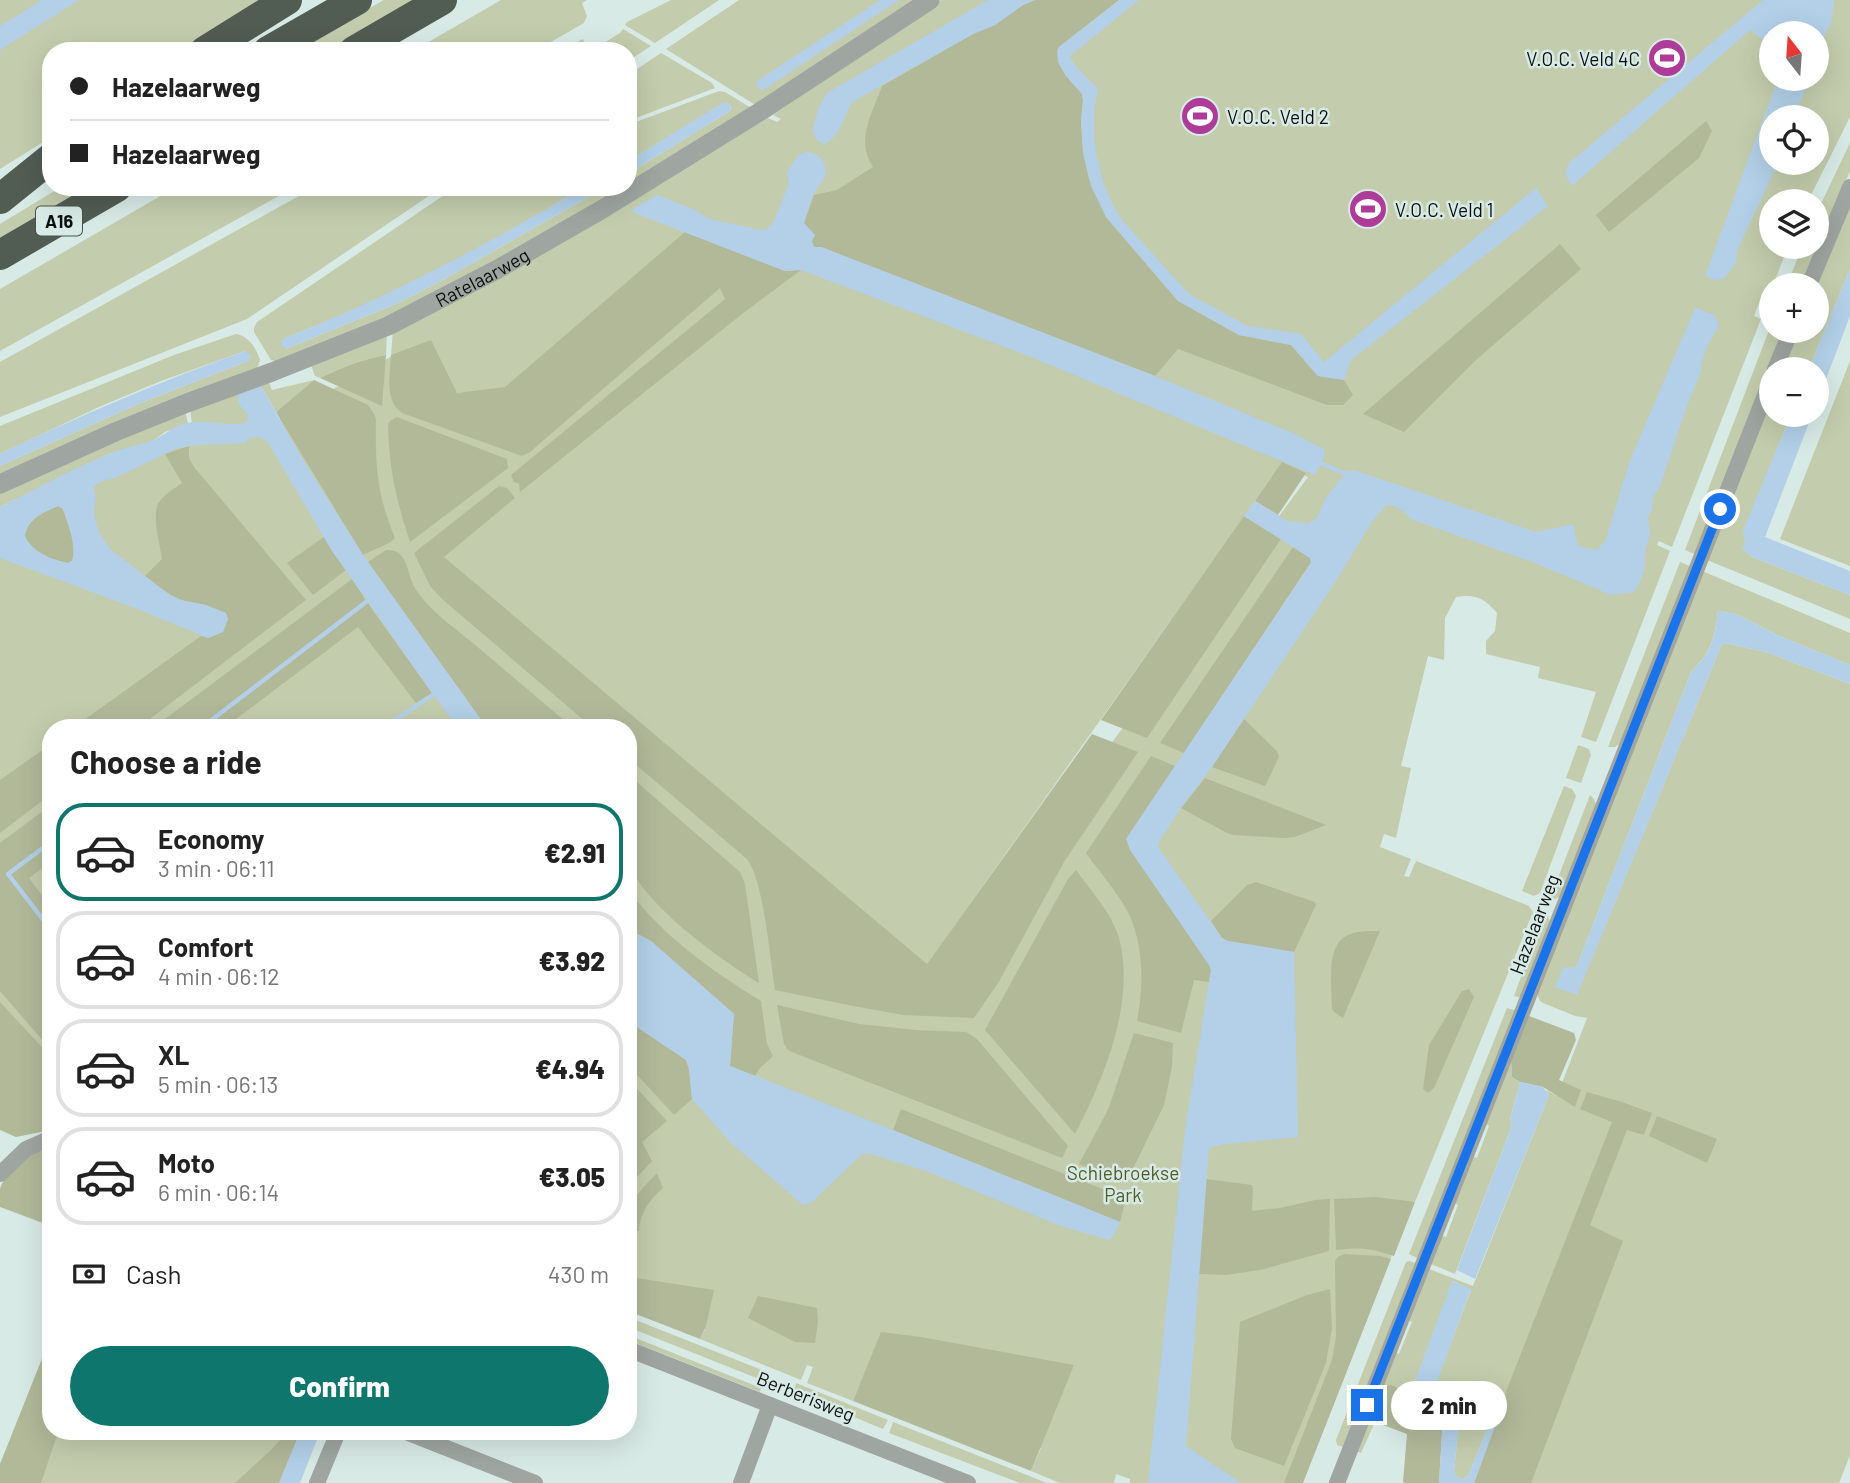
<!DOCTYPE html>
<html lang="en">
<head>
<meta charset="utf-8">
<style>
  body { margin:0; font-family:Barlow,sans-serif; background:#f6f6f6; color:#222; height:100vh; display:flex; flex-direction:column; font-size:26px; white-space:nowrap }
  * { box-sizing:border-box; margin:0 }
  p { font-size:23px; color:#767676 }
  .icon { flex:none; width:38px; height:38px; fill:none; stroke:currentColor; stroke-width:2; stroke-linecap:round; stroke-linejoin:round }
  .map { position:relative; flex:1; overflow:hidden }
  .drawer { position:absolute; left:42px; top:719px; width:595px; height:721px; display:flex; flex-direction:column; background:#fff; border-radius:28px; box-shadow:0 7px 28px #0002 }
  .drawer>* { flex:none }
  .hud { position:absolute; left:42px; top:42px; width:595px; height:154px; border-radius:28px; box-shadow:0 7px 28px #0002; display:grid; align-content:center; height:154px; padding:0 28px; background:#fff }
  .needle { width:46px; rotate:343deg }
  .controls { position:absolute; left:1759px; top:21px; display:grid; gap:14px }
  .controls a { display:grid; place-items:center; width:70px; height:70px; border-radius:50%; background:#fff; box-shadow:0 7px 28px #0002; font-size:35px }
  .end { position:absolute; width:32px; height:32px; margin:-16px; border:9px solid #1a73e8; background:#fff; box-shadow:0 0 0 4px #fff }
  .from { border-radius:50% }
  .bubble { position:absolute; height:49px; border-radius:24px; background:#fff; box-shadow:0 7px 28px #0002; font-size:23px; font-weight:800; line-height:49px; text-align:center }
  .hud b { display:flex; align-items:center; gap:24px; height:66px; font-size:26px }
  .hud b+b { border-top:2px solid #e0e0e0 }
  .hud i { width:18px; height:18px; background:#222 }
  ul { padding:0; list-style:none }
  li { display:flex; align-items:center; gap:21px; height:98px; margin:0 14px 10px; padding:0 14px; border:4px solid #e0e0e0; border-radius:28px }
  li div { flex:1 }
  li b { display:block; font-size:26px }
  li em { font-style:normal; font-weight:800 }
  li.selected { border-color:#0f766e }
  li>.icon { width:63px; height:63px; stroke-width:1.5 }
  h2 { padding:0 28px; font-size:32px; line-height:84px }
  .pay { display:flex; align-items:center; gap:18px; height:77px; padding:0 28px; font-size:26px }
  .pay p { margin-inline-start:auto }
  .action { display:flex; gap:14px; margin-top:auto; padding:14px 28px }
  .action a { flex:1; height:80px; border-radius:42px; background:#0f766e; color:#fff; font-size:28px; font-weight:800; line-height:80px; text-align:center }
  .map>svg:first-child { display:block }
  .green { fill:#c3ccac; fill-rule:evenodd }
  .forest { fill:#b1b999 }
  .water { fill:#b3d0e8; fill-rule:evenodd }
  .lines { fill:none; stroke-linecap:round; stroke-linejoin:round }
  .stream { stroke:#b3d0e8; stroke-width:4.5 }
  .minor { stroke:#9fa5a0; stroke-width:16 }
  .tertiary { stroke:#9fa5a0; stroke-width:19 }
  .motorway { stroke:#515c53; stroke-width:30 }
  .route { stroke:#1a73e8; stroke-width:9 }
  .labels { text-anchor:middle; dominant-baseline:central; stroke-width:5; stroke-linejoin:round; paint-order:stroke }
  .shield { fill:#d8eae6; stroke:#485150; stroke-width:2 }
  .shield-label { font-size:18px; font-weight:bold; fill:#0a100f }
  .poi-label { font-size:19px; fill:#0a100f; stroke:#d8eae6; text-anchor:start }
  .street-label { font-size:19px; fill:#0a100f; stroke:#d8eae6 }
  .park-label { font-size:19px; fill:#515c28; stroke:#d8eae6 }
</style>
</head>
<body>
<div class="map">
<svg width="1850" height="1483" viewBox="0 0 1850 1483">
  <rect width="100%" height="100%" fill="#d8eae6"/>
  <g class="green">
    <polygon points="0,0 260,0 181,51 51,51 51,137 0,169"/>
    <polygon points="384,0 413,0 326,51 292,51"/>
    <polygon points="501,0 587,0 582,3 587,16 584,23 535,51 413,51"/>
    <polygon points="671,0 719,0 655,43 625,25 627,22"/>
    <polygon points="739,0 917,0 757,106 666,49"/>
    <path d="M941,0H1850V117L1808,201H1771V247H1788L1773,285H1771V292L1766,305L1759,303L1754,316L1761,319L1672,547L1659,541L1657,545L1670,551L1596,742L1581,737L1596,692L1538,678L1540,667L1486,654V641L1495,631L1497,613C1484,598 1476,594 1456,597L1445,618L1444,660L1428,656L1401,766L1411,768L1396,838L1384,834L1380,847L1411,859L1404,876L1409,877L1416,861L1529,906L1533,912L1415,1202H1413L1301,1483H1130V1479L1116,1474L1114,1483H1060L1031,1471L1041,1448L860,1384L853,1401L807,1383L813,1367L807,1365L801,1380L700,1339L705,1329L628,1301V728H51V1096L0,1078V519L192,423L190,409L268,381L272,390L314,380L276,412L261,386L269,425L394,355H391L393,330L768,118L777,122L781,119L773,115ZM1771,33H1816V79H1771ZM1771,117H1816V163H1771ZM1280,466L1308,477L937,979L539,638L927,965Z"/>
    <polygon points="623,29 651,46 628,61 628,51 559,51 583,39 584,42 599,46 620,33"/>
    <polygon points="661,53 712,83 715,88 628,121 628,75"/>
    <polygon points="719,91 725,92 753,109 628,184 628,174 730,111 731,107 729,104 724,103 628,161 628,125"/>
    <polygon points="1850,143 1850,172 1836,200 1802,285 1787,285 1802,247 1816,247 1817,212"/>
    <polygon points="61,187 90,187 0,239 0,224"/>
    <polygon points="176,187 295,187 0,351 0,289"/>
    <polygon points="315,187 442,187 247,319 0,417 0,362"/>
    <path d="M456,187H584C507,233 428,279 345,314C325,322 305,330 285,338L286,349L398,303L441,281L606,187H623L463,279L376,323L279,362L271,360L254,332V328L257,322Z"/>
    <polygon points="1850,198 1850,269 1809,369 1780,369 1795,331 1816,331 1816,285"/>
    <polygon points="1771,325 1771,331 1780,331 1781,337 1697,555 1685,550"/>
    <path d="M387,333L386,355C362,359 341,368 320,378L315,376L311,365Z"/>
    <path d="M236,334C249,336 256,348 260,360L257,369L0,477V466L138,404L248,361L251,357L245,351L161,381L99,407L0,454V426L174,355Z"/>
    <polygon points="1850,361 1850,566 1780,539"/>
    <polygon points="1771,394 1771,415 1791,415 1744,530 1745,542 1750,556 1850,595 1850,619 1707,560"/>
    <polygon points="185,411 188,423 165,432 151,442 109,454 87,464 0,507 0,492"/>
    <polygon points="1680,562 1692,567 1621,743 1615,747 1608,747"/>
    <path d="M1702,571L1850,633V665L1777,635L1736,614L1718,611C1714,640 1712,651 1691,672L1580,958L1575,969L1556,987L1577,994L1721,646L1725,643L1766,652L1850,684V1455L1839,1483H1482L1528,1340L1503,1399L1500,1398L1468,1476L1462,1479L1456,1476L1454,1472L1461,1399L1434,1388L1471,1290L1453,1281L1408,1400L1396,1387L1388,1384L1375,1422L1361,1453L1356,1451L1396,1353L1399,1354L1412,1322L1409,1320L1429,1269L1473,1286L1549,1095L1546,1090L1557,1096L1587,1018L1575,1016L1543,1003L1540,1001L1537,994Z"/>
    <polygon points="1578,745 1589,749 1591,755 1581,783 1566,778"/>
    <polygon points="1564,786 1572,789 1576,796 1540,893 1534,896 1522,891"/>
    <polygon points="1590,795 1594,799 1596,805 1560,897 1549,901"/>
    <polygon points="1545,912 1548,916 1550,923 1522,998 1514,996"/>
    <polygon points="1507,1008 1515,1010 1417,1258 1409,1254"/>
    <polygon points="1511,1060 1512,1077 1520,1082 1510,1120 1512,1125 1455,1274 1431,1264 1442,1236 1446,1237 1458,1205 1455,1203 1473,1157 1477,1158 1489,1126 1486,1124"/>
    <polygon points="1410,1261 1415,1263 1343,1447 1337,1445 1336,1440 1406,1262"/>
    <polygon points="628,1317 767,1372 764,1381 628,1327"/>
    <polygon points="628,1335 761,1388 760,1392 628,1340"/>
    <polygon points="796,1383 888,1420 883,1429 793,1392"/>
    <polygon points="893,1422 1047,1483 1020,1483 889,1433"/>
    <polygon points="51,1432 311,1432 291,1483 0,1483"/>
  </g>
  <g class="forest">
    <path d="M1035,0H1119L1059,47L1058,62L1066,76L1082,94L1083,101L1081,121L1083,152L1088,175L1106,217L1178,301L1239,335L1291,345L1318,376L1344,380L1353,395L1343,405H1327L1178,349L1155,376L821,247H814L804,223L814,195L837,190L873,167C855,140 872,114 882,86L973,34L995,25L1023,5Z"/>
    <polygon points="1706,121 1712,131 1699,158 1609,232 1596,215"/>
    <path d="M685,232L785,271L801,270L742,314L520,492L519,484L514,482L511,475L725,299L720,288L530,452L522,456L402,413C384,400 390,375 391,355L431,340L457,393L505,387Z"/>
    <polygon points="1560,244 1581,269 1476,360 1404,432 1363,414"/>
    <path d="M386,355L382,406L320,378C341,368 362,359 386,355Z"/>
    <path d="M314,380L368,405L374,414L376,419C375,465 377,495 395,538C388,546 373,549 363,555L276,412Z"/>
    <path d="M397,417L507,459L508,468L410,542C396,499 389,470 388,424L390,421Z"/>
    <path d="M189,446V458L194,467L306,600L138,728H73L201,636L208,638L223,632L228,619L225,613L206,605L177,599L144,577L162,559C160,545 153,520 157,507C160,496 174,489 182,483L165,454Z"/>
    <polygon points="1282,462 1306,473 1278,515 1255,501"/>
    <path d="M499,486L507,488L515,498L444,557L927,964L1092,734L1138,752L1064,862L1000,980L974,1018L903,1015L853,1006L775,990C770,960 764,881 747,859L628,758V728H593L442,599L430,586L414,553Z"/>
    <path d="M58,506L62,508L64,512C69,527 77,546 72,561L67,563C50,559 32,552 25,536C27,519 44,512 58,506Z"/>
    <polygon points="1244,516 1281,539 1147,738 1101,720"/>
    <polygon points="324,537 346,570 313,595 287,563"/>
    <polygon points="1293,547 1310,558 1311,562 1184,753 1160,743"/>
    <path d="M386,550C409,549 406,573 415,588C429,611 454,627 474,644C507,672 540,700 573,728H487L368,562Z"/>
    <polygon points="352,579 374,612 432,693 416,703 358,627 224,728 153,728"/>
    <polygon points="1244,719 1277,751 1279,757 1265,786 1212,767"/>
    <polygon points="51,744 51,794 0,833 0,780"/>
    <path d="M1151,756L1175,766L1126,839L1209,965L1211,970L1209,982L1194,980L1181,1033L1137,1021C1144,986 1144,945 1128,912C1117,892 1100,872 1086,853Z"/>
    <path d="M631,777L740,872L745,884L759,983C724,962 634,899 628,857C627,850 628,842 628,835C628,819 628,802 628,786Z"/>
    <polygon points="1205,778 1326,825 1295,837 1283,838 1233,835 1227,833 1181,808"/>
    <polygon points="51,805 51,862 29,878 51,907 51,1050 0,991 0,843"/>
    <path d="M1076,870C1090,890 1112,913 1119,938C1136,1002 1104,1078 1075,1134L985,1030L1068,879Z"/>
    <polygon points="1256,882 1315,902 1316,905 1294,952 1228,941 1222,938 1211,921 1247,885"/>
    <path d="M628,890C663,936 712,971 761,1001L767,1044L773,1056L759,1069L755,1076L730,1066L734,1014L651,941L628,929Z"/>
    <path d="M1376,931H1380L1343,1018L1334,1012L1332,1009C1332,989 1326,951 1343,938C1352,931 1365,931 1376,931Z"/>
    <polygon points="1469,989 1474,997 1434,1088 1428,1093 1423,1089 1429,1045 1462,991"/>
    <polygon points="0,1002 51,1057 51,1130 16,1137 0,1130"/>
    <polygon points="777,1005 859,1024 916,1030 966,1032 976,1038 1068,1146 1062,1158 792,1052 787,1049 784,1044"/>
    <polygon points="1529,1016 1574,1033 1576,1040 1559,1080 1581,1090 1575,1107 1543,1087 1520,1082 1512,1077 1511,1060"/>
    <polygon points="628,1021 686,1060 689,1069 692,1099 674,1115 628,1065"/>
    <polygon points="1134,1033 1173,1043 1172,1067 1164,1105 1126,1183 1079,1164 1108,1110"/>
    <polygon points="628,1079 667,1121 642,1142 652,1161 629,1186"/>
    <polygon points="1587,1092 1622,1102 1652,1113 1644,1135 1627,1130 1590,1225 1623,1241 1531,1483 1474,1483 1503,1399 1612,1122 1580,1109"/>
    <polygon points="901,1109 1120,1196 1126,1199 1120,1222 893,1130"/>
    <polygon points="1657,1116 1717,1139 1707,1163 1649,1136"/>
    <path d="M43,1148L51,1158V1226L0,1207C0,1201 0,1194 0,1189C4,1173 29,1155 43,1148Z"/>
    <path d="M657,1173L663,1188C649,1200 640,1213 639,1231L628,1230V1207L640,1191Z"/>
    <polygon points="1206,1179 1252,1185 1253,1189 1252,1211 1280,1208 1315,1200 1330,1199 1329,1251 1260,1270 1226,1275 1199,1274"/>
    <path d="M1376,1197L1415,1202L1394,1256C1370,1248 1361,1247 1336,1250L1334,1199Z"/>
    <polygon points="1344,1254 1380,1256 1391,1259 1303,1483 1284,1483 1332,1360 1336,1337 1335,1261 1338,1257"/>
    <polygon points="636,1278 714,1290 706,1326 700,1339 628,1311 628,1298"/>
    <polygon points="1330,1289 1332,1328 1326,1363 1284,1466 1235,1448 1231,1439 1240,1322 1307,1295"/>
    <polygon points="758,1296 817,1308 818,1322 815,1343 795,1342 748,1318"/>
    <polygon points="881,1332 921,1337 1074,1365 1031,1471 853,1401"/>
    <polygon points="51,1336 51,1432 58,1432 41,1483 0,1483 0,1464"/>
    <polygon points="1388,1384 1396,1387 1408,1400 1443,1417 1439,1483 1404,1483 1403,1481 1407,1434 1375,1422"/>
    <polygon points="287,1432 300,1432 279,1483 235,1483 272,1449"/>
  </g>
  <g class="water">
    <polygon points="42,0 79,0 0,50 0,26"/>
    <polygon points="880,0 899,0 768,87 761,90 757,87 757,81"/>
    <path d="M988,0H1035L1023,5L995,25L973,34L854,101L851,104C844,118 839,138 824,144L818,141L812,131L819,107L827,93Z"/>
    <polygon points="1119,0 1139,0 1069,57 1082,73 1098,89 1094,109 1094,135 1096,153 1103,182 1113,205 1122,220 1189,294 1248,326 1301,334 1324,362 1536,188 1548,206 1351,360 1344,380 1318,376 1291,345 1239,335 1178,301 1106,217 1091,186 1083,152 1081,121 1083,101 1082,94 1066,76 1058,62 1057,51 1059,47"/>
    <polygon points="1763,0 1834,0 1831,23 1822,40 1817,56 1816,33 1771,33 1771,46 1750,30 1572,186 1565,174 1569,163"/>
    <polygon points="1778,79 1809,79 1795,117 1771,117 1771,163 1778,163 1737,251 1736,263 1724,279 1715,280 1705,276"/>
    <polygon points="724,102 729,104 731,106 730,111 628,174 628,161"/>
    <path d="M805,152C817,152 828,161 825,175C823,182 817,188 813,195C809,204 807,214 804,223L815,235L812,241L814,247H821L1155,376L1295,434L1325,450L1323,460L1315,475L1026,355L801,270L785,271L632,212L634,208L657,195L695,210L709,219L762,230L767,229L773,224L789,183L787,172L798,156Z"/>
    <path d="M584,187H606L441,281L398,303L286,349L282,346L281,341L285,338C389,297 488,244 584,187Z"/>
    <polygon points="1850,269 1850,316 1817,403 1816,369 1809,369"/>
    <path d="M1695,308L1715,315L1719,326L1708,344L1702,361L1701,372L1688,403L1659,489L1653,497L1652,510L1648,517L1650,534L1645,551V567L1641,580L1634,592L1611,595L1535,563L1413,520C1404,514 1400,505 1387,505L1373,520L1336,581L1212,767L1181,808L1159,842L1158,847L1222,938L1228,941L1294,952L1298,1137L1224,1144L1209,1148L1186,1446L1241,1483H1148L1185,1130L1211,970L1209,965L1130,850L1126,839L1311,563L1310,558L1244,516L1255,501L1291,523L1293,521L1308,524L1318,517L1325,499L1347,471L1354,470L1536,532L1573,524L1578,546L1597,550L1606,539L1629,463Z"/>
    <path d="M245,351L249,353L251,357L248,361L138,404L0,466V454C80,415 162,381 245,351Z"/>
    <path d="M261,386L302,458L363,555L487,728H457L435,696L388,728L369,724L362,728H350L363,720H390L432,693L332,551L267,441L258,437L249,438L245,443L195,445L175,449L115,478L102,481L93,487L96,498L94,509L95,520L99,532L110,549L170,595L184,601L206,605L226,613L228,619L223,632L208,638L135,608L0,558V507C35,490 70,470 107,455C120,449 134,446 148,442C162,438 172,426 187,423C206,419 226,427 245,423L248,419V415C243,408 237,405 238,395ZM58,506L62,508L64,512C69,527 77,546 72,561L67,563C50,559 32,552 25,536C27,519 44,512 58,506Z"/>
    <polygon points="1791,415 1812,415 1765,537 1850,571 1850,595 1750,556 1742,548 1745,542 1743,530"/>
    <path d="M1718,611L1736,614L1777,635L1850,665V684L1766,652L1725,643L1721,646L1577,995L1555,987L1563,968L1568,967L1575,968L1580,958L1691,672C1713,651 1714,639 1718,611Z"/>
    <polygon points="628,929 651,941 734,1014 730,1066 893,1130 1120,1222 1114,1235 1109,1240 1061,1226 926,1171 871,1154 862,1154 812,1202 803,1205 730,1142 692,1099 689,1069 686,1060 628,1021"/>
    <polygon points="1520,1082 1543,1087 1549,1095 1475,1279 1457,1270 1512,1125 1510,1121"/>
    <polygon points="1452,1281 1471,1289 1435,1387 1461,1399 1454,1472 1456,1476 1462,1479 1468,1476 1500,1398 1505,1400 1474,1483 1439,1483 1443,1417 1408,1400"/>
    <polygon points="300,1432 320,1432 300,1483 279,1483"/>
  </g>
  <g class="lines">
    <g class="stream">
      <polyline points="1318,462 1349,475"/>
      <polyline points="201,728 370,599"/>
      <polyline points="51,842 8,874 51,930"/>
    </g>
    <g class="minor">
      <polyline points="1809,285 1850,187"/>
      <polyline points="1775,369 1791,331"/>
      <polyline points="0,1174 26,1149 51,1138"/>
      <polyline points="628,1349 968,1483"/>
      <polyline points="406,1432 535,1483"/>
      <polyline points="317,1483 338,1432"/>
      <polyline points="741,1483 770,1405"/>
      <polyline points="1337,1483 1771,380"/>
    </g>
    <path class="tertiary" id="s1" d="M0,484L115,432L187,403L272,372L388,326L498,269L601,210L761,111L930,0"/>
    <g class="motorway">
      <polyline points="205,51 287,0"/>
      <polyline points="268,51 357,0"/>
      <polyline points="354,51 442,0"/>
      <polyline points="0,199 51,158"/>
      <polyline points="0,255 117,187"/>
    </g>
  </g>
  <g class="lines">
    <polyline class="route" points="1367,1405 1720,509"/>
  </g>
  <defs>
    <symbol id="stadium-disc" viewBox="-11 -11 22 22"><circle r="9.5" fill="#ad3b97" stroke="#d8eae6"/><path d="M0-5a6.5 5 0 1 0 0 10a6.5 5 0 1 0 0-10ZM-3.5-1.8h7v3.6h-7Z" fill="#fff"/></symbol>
  </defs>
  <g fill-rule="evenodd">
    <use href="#stadium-disc" x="1645" y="36" width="44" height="44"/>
    <use href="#stadium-disc" x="1178" y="94" width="44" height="44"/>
    <use href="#stadium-disc" x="1346" y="187" width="44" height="44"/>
  </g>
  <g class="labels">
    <rect class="shield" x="36" y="206.5" width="46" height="29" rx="5"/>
    <g class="shield-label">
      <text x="59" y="221">A16</text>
    </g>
    <g class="poi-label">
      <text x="1640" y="58" text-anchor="end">V.O.C. Veld 4C</text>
      <text x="1227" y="116">V.O.C. Veld 2</text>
      <text x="1395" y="209">V.O.C. Veld 1</text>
    </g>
    <g class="street-label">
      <text stroke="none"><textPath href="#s1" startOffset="525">Ratelaarweg</textPath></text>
      <text transform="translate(1534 924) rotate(-69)">Hazelaarweg</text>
      <text transform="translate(806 1396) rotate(22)">Berberisweg</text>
    </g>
    <g class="park-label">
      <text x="1123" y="1172">Schiebroekse<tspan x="1123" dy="22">Park</tspan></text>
    </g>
  </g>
</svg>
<div class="controls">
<a><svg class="needle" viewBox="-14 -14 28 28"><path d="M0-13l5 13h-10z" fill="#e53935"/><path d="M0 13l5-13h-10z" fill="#767676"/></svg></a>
<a><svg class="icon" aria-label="locate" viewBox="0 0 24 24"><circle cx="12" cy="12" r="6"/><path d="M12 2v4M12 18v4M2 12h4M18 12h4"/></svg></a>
<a><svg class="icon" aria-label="layers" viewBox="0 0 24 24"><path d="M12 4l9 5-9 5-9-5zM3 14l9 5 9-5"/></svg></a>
<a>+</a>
<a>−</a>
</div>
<i class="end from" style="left:1720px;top:509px"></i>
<i class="end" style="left:1367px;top:1405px"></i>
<div class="bubble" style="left:1391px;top:1381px;width:116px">2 min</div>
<div class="hud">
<b><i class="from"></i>Hazelaarweg</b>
<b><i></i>Hazelaarweg</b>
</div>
<section class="drawer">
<h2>Choose a ride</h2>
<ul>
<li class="selected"><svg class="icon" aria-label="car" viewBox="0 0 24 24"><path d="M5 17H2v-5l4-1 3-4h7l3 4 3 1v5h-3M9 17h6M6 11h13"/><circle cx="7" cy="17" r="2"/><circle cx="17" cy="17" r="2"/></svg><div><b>Economy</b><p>3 min · 06:11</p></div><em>€2.91</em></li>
<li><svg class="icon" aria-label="car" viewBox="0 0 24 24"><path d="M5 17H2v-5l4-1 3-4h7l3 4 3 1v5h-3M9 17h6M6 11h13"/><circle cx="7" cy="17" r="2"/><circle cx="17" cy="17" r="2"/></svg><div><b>Comfort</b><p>4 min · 06:12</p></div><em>€3.92</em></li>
<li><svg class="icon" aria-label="car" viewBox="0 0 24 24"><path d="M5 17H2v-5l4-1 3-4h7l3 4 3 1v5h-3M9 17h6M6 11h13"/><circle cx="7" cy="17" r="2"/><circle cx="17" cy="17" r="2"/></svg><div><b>XL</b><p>5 min · 06:13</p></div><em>€4.94</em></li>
<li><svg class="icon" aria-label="car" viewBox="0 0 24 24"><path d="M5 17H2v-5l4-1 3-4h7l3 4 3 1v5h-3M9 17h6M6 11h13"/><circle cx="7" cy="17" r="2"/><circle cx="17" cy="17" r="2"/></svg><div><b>Moto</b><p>6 min · 06:14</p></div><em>€3.05</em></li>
</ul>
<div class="pay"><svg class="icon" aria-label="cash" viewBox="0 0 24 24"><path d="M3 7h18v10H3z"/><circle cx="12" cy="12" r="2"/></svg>Cash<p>430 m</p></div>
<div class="action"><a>Confirm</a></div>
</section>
</div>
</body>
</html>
